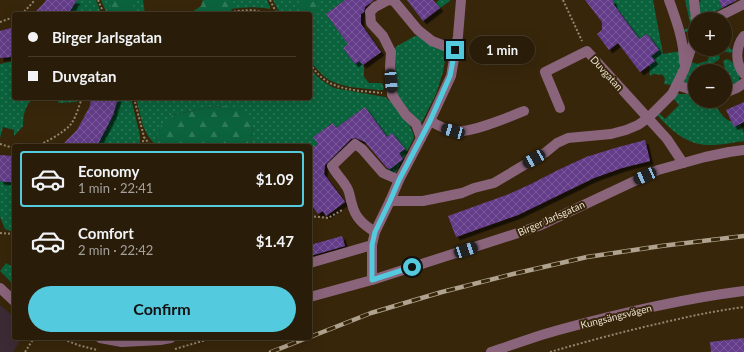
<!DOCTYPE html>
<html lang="en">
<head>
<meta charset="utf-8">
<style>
  body { margin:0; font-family:Lato,sans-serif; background:#312512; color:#f1f3f6; height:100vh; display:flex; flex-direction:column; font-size:15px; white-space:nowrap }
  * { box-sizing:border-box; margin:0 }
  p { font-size:13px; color:#a5a19c }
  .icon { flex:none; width:22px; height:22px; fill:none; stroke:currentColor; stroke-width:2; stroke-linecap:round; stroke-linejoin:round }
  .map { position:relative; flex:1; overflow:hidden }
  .sheet { position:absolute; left:12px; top:144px; width:300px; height:196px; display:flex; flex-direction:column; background:#291c08; border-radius:4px; box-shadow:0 4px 16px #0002,0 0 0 1px #453a29 }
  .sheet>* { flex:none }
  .top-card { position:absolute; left:12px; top:12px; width:300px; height:88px; border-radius:4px; box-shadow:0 4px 16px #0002,0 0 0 1px #453a29; display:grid; align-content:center; height:88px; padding:0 16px; background:#291c08 }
  .tools { position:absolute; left:688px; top:12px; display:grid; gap:8px }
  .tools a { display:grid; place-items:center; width:44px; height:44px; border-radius:50%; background:#291c08; box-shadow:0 4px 16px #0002,0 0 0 1px #453a29; font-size:20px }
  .end { position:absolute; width:18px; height:18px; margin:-9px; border:5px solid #54cade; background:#111; box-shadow:0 0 0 2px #111 }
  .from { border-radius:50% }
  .bubble { position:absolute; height:28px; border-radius:14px; background:#291c08; box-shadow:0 4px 16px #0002,0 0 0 1px #453a29; font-size:13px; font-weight:700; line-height:28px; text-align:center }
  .car { position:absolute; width:12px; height:24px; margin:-12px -6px; border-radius:5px; box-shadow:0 0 3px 1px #0007; background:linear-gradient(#222 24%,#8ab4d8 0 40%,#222 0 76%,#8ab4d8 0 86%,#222 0) }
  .top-card b { display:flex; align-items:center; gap:14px; height:38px; font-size:15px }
  .top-card b+b { border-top:1px solid #453a29 }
  .top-card i { width:10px; height:10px; background:#f1f3f6 }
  ul { padding:7px 0 0; list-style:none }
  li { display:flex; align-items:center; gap:12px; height:56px; margin:0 8px 6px; padding:0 8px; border:2px solid transparent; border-radius:4px }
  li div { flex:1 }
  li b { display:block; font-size:15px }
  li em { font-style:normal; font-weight:700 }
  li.on { border-color:#54cade }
  li>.icon { width:36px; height:36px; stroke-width:1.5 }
  .primary-button { display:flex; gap:8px; margin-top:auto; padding:8px 16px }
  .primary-button a { flex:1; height:46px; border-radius:24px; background:#54cade; color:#111; font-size:16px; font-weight:700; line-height:46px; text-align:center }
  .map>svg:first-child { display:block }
  .commercial { fill:#3c2b35 }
  .grass { fill:url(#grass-dots) }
  .forest { fill:url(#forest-firs) }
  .building { fill:url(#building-cross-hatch); filter:url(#shadow) }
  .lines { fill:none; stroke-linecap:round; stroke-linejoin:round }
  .path { stroke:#938670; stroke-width:2; stroke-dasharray:2 2; stroke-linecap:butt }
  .minor { stroke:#8a647b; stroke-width:10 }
  .rail-casing { stroke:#afa28e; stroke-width:4.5 }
  .rail { stroke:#37260a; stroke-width:3; stroke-dasharray:9; stroke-linecap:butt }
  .route { stroke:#54cade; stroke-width:5 }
  .labels { text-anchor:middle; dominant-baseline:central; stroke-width:4; stroke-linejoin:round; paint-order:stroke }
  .street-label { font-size:10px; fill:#ebe1d1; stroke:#37260a }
</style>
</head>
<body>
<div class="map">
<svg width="744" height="352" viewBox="0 0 744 352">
  <defs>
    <pattern id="grass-dots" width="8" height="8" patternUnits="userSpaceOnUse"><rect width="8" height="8" fill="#0b633d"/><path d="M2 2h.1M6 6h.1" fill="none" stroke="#2f7958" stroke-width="1.8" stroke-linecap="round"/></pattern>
    <pattern id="forest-firs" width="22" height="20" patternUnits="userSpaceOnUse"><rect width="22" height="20" fill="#0b633d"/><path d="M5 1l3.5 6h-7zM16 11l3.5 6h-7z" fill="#2f7958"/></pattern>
    <pattern id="building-cross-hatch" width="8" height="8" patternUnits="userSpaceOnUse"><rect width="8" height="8" fill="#643c89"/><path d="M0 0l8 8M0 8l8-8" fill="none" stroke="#7a5899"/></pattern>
    <filter id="shadow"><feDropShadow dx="3.5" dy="3.5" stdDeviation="0" flood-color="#0009"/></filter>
  </defs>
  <rect width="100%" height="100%" fill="#37260a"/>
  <polygon class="commercial" points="0,305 14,317 14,338 21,338 13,352 0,352"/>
  <g class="grass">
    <polygon points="77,0 96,0 99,8 102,14 68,14"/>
    <polygon points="101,0 143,0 145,14 107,14"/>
    <path d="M208,0H267L270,7V9C249,5 231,9 211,13Z"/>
    <path d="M273,0H345L326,14L348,44L343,48L355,64L359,61L363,65L364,64V77L369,83H382L384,88L383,90H378C363,88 345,88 331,81C323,77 316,68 310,61V14H280Z"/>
    <polygon points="439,0 450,0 450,1 440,8 436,3"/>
    <polygon points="613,0 653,0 663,54 681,51 683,68 672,85 664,84 665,79 663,75 653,74 650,76 649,65 655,61 651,56 659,50 647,34 639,39 614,5"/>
    <polygon points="685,0 692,0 695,29 694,31 689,32 683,32 683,30 691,27"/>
    <path d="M701,0H719L722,8L706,17L708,19H703C699,14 697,6 701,0Z"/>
    <polygon points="415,36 418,36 442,49 445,52 446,55 443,72 436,94 422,122 419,123 397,96 393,50 397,46"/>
    <path d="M725,38L731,50L735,48L734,52C729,54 725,52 721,49H725Z"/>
    <path d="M712,53L719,55L720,58C716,64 712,59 713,71H695V90L682,85L691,62L697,64L707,61L710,55Z"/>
    <path d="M726,59C736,61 741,75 739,84L725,91V71H723C726,68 724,65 723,61Z"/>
    <path d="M14,61V98H33C25,106 23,115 23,126L14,136V130L3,127L0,138V64Z"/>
    <path d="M310,69L321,80L334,88L385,97C396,105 413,125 414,138L395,174L386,171L403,159L399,153L404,149L392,133L387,137L365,107L336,128L332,123L314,137L318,144L310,150V146H250V142L253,127L223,106L205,108L173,115L156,139L159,146H156L148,136L143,126L136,98H310Z"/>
    <path d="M676,94H687L695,96V101H712C718,108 722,119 732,122L734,127L740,124L744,133V141C734,142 723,145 713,145C688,146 673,132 657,115L659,113L665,119L679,105L672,97Z"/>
    <polygon points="55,98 78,98 77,102 58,103 59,99"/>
    <polygon points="118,98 131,98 140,136 140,146 96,146 113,115"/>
    <polygon points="0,181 6,182 14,182 14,219 11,231 5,229 0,217"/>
    <polygon points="6,263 14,268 14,285 0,271"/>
  </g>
  <g class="forest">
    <polygon points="109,0 133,0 134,14 112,14"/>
    <polygon points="203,0 235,0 231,5 232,14 174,14 192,12 201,6"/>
    <polygon points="302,0 319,0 317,16 310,20 310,14 302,14 300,11"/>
    <polygon points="223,106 237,108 248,114 253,127 250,142 250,146 159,146 156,139 161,126 173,115 205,108"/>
  </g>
  <g class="building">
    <polygon points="46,0 77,0 68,14 33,14 44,3"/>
    <polygon points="345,0 374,0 365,7 364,12 361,14 361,24 381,52 363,65 359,61 355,64 343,48 348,44 326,14"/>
    <polygon points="407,0 433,0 440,8 423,21"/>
    <polygon points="585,0 613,0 614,5 639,39 647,34 659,50 651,56 655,61 640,72 618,43 609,50 597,34 602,30 602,22"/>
    <polygon points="719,0 737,0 722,8"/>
    <polygon points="14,27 14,55 10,57 0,58 0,31"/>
    <polygon points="91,98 118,98 113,115 98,144 96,146 61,146 77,130 90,106"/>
    <polygon points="744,102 744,122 734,127 726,110"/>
    <polygon points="365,107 387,137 392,133 405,149 399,153 403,159 390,169 387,168 365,142 356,138 351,139 325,165 324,174 345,202 326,216 323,211 318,214 310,203 310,150 318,144 313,137 333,123 336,128"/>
    <polygon points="645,140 650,161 622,168 594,178 518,215 456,237 448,216 509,194 531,184 558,170 586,157 615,148"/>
    <polygon points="0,155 14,156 14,182 6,182 0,181"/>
    <polygon points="342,236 345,246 310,256 310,245"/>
    <polygon points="744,338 744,352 711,352 710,342"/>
  </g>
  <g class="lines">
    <g class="path">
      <polyline points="98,0 104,14"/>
      <polyline points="270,0 277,14"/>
      <polyline points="563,0 582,41"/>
      <polyline points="21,14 23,13 35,0"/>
      <polyline points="222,14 237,11 252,10 272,14"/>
      <polyline points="0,22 14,17"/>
      <path d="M310,64C315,71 321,78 328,82C344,91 365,91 382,93"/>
      <polyline points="134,98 144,137 151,146"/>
      <polyline points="0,144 10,147 14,147"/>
      <path d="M36,146C45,143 65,132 71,124C76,117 79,106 82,98"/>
      <polyline points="142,146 144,137"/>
      <polyline points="310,216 328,218 342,210"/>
      <polyline points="0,233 14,234"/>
      <polyline points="60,338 78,345 97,350"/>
      <polyline points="175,349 213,338"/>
      <polyline points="25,352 34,338"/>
      <path d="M550,352C585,342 621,332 657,324C686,317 714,311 744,307"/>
    </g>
    <g class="minor">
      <polyline points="388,0 375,7 370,12 371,23 383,36 391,52 390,67 392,95 406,115 416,124 421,138"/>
      <polyline points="389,0 394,1 418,30 432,41 455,50"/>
      <path d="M669,0C676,20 684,40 684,62"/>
      <polyline points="694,0 696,19"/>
      <polyline points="714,19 744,4"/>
      <path d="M744,36C735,47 735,63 744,74"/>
      <polyline points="677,85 695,91"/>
      <polyline points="725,93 737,88 744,83"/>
      <polyline points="560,108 545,72 587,51 667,139 683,163"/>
      <path d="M430,121C437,125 444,129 453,131C469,134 507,118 524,111"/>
      <polyline points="390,201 423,201 462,193 474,188 494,183 546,152 557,143 568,138 611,134 626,130 638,125 648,118 672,94 684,70 695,37"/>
      <path d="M375,232C364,225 355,218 352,204C350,199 350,191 346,186C342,179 336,174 332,166L355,144L362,149L383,173L399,180"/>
      <polyline points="310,263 372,245"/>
      <polyline points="372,280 372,245 375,232 390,201 399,180 430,121 451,76 458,36 461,0"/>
      <polyline points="0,288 14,301"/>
      <polyline points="310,297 372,280 521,232 541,225 658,170 705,157 729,152 744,150"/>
      <polyline points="100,338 122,342 160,340 171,338"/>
      <path d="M491,352C512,345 534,337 555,331C617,314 680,299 744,291"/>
    </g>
    <defs>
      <g id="rail">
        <polyline points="310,337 371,313 442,292 513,274 587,257 661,246 744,236"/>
        <polyline points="271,352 307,338"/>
      </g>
    </defs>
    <use href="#rail" class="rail-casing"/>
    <use href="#rail" class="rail"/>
  </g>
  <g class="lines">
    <polyline class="route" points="412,267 372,280 372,245 375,232 390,201 399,180 430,121 450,76 455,50"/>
  </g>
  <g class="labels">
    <g class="street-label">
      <text transform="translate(607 73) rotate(48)">Duvgatan</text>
      <text transform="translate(551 218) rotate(-24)">Birger Jarlsgatan</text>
      <text transform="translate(616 316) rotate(-14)">Kungsängsvägen</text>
    </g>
  </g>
</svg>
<div class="tools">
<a>+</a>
<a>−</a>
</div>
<i class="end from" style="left:412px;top:267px"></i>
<i class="end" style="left:455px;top:50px"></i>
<div class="bubble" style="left:469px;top:36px;width:66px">1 min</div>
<i class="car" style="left:391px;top:81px;rotate:176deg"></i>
<i class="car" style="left:453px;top:131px;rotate:286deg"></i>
<i class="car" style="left:534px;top:159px;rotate:240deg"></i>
<i class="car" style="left:645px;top:176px;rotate:246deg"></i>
<i class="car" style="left:466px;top:250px;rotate:72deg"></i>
<div class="top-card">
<b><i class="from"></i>Birger Jarlsgatan</b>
<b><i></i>Duvgatan</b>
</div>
<section class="sheet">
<ul>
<li class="on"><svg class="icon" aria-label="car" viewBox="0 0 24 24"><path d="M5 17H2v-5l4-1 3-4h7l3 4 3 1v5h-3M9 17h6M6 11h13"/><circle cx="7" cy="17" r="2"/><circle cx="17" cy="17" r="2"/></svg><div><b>Economy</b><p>1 min · 22:41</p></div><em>$1.09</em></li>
<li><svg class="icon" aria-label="car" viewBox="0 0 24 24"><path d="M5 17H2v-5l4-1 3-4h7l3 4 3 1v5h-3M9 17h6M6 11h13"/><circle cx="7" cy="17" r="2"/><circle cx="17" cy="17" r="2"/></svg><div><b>Comfort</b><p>2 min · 22:42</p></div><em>$1.47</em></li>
</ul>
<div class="primary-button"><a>Confirm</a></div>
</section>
</div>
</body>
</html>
